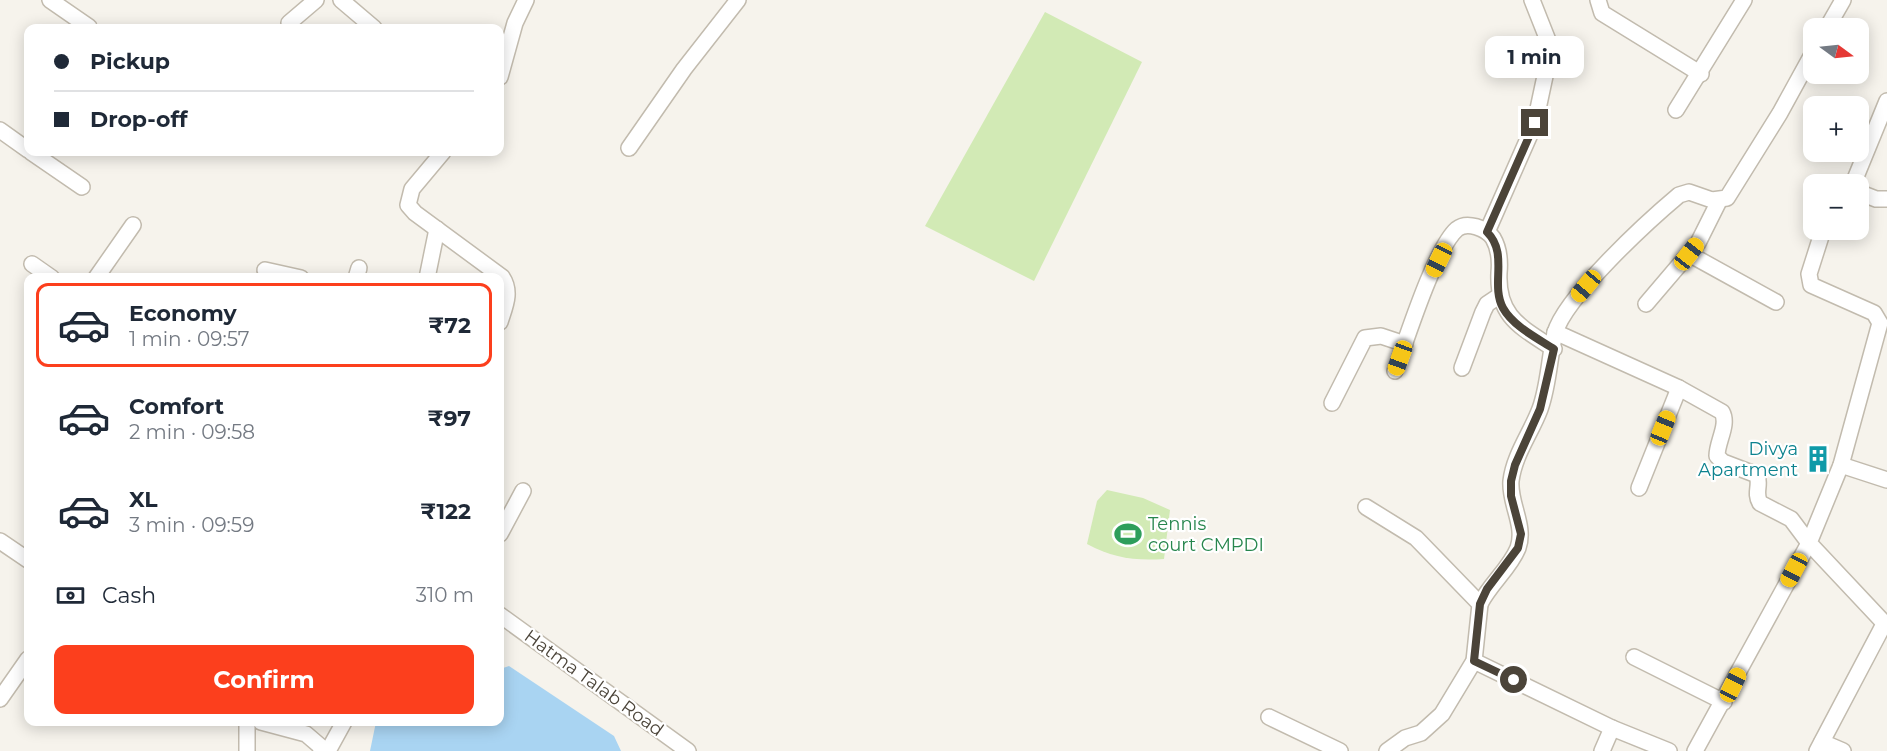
<!DOCTYPE html>
<html lang="en">
<head>
<meta charset="utf-8">
<style>
  body { margin:0; font-family:Montserrat,sans-serif; background:#f2f2f3; color:#1f2937; height:100vh; display:flex; flex-direction:column; font-size:22px; white-space:nowrap }
  * { box-sizing:border-box; margin:0 }
  p { font-size:20px; color:#747a83 }
  .icon { flex:none; width:33px; height:33px; fill:none; stroke:currentColor; stroke-width:2; stroke-linecap:round; stroke-linejoin:round }
  .map { position:relative; flex:1; overflow:hidden }
  .panel { position:absolute; left:24px; top:273px; width:480px; height:453px; display:flex; flex-direction:column; background:#fff; border-radius:12px; box-shadow:0 3px 15px #0003 }
  .panel>* { flex:none }
  .top-card { position:absolute; left:24px; top:24px; width:480px; height:132px; border-radius:12px; box-shadow:0 3px 15px #0003; display:grid; align-content:center; height:132px; padding:0 30px; background:#fff }
  .needle { width:39px; rotate:105deg }
  .buttons { position:absolute; left:1803px; top:18px; display:grid; gap:12px }
  .buttons a { display:grid; place-items:center; width:66px; height:66px; border-radius:12px; background:#fff; box-shadow:0 3px 15px #0003; font-size:30px }
  .end { position:absolute; width:27px; height:27px; margin:-14px; border:8px solid #4b4439; background:#fff; box-shadow:0 0 0 3px #fff }
  .from { border-radius:50% }
  .bubble { position:absolute; height:42px; border-radius:12px; background:#fff; box-shadow:0 3px 15px #0003; font-size:20px; font-weight:700; line-height:42px; text-align:center }
  .car { position:absolute; width:18px; height:36px; margin:-18px -9px; border-radius:8px; box-shadow:0 0 4px 2px #0007; background:linear-gradient(#f5c518 24%,#345 0 40%,#f5c518 0 76%,#345 0 86%,#f5c518 0) }
  .top-card b { display:flex; align-items:center; gap:21px; height:57px; font-size:22px }
  .top-card b+b { border-top:2px solid #e0e1e3 }
  .top-card i { width:15px; height:15px; background:#1f2937 }
  ul { padding:10px 0 0; list-style:none }
  li { display:flex; align-items:center; gap:18px; height:84px; margin:0 12px 9px; padding:0 18px; border:3px solid transparent; border-radius:12px }
  li div { flex:1 }
  li b { display:block; font-size:22px }
  li em { font-style:normal; font-weight:700 }
  li.current { border-color:#fc3f1d }
  li>.icon { width:54px; height:54px; stroke-width:1.5 }
  .pay { display:flex; align-items:center; gap:15px; height:66px; padding:0 30px; font-size:22px }
  .pay p { margin-inline-start:auto }
  .primary-button { display:flex; gap:12px; margin-top:auto; padding:12px 30px }
  .primary-button a { flex:1; height:69px; border-radius:12px; background:#fc3f1d; color:#fff; font-size:24px; font-weight:700; line-height:69px; text-align:center }
  .map>svg:first-child { display:block }
  .green { fill:#d2eab5 }
  .water { fill:#a9d4f2 }
  .lines { fill:none; stroke-linecap:round; stroke-linejoin:round }
  .minor-casing { stroke:#c2bbae; stroke-width:18 }
  .minor { stroke:#fff; stroke-width:15 }
  .route { stroke:#4b4439; stroke-width:8 }
  .labels { text-anchor:middle; dominant-baseline:central; stroke-width:4.5; stroke-linejoin:round; paint-order:stroke }
  .culture-label { font-size:18px; fill:#0d838f; stroke:#fff; text-anchor:end }
  .leisure-label { font-size:18px; fill:#27864d; stroke:#fff; text-anchor:start }
  .street-label { font-size:18px; fill:#4b4439; stroke:#fff }
</style>
</head>
<body>
<div class="map">
<svg width="1887" height="751" viewBox="0 0 1887 751">
  <rect width="100%" height="100%" fill="#f6f3ec"/>
  <g class="green">
    <polygon points="1045,12 1142,62 1034,281 925,226"/>
    <path d="M1107,490L1143,498L1170,510L1164,559C1135,561 1113,558 1087,544L1097,501Z"/>
  </g>
  <polygon class="water" points="509,666 614,736 621,751 370,751 376,722 500,722 500,669"/>
  <g class="lines">
    <defs>
      <g id="minor">
        <polyline points="50,0 89,27"/>
        <polyline points="341,0 374,28"/>
        <polyline points="1598,0 1602,13 1701,74"/>
        <polyline points="289,23 316,0"/>
        <polyline points="1827,28 1843,0"/>
        <polyline points="500,77 515,23 526,0"/>
        <polyline points="1676,110 1744,0"/>
        <polyline points="0,130 28,150"/>
        <polyline points="629,148 684,69 738,0"/>
        <polyline points="31,152 82,187"/>
        <path d="M443,152L412,189L408,205L415,213L502,277C512,292 505,306 500,322"/>
        <polyline points="1853,184 1887,101"/>
        <polyline points="1858,192 1876,199 1887,199"/>
        <polyline points="1823,230 1809,274 1811,285 1874,313 1880,323 1841,465 1809,543 1887,626"/>
        <polyline points="1487,232 1535,123 1551,48 1532,0"/>
        <polyline points="1689,254 1776,302"/>
        <polyline points="32,264 52,278"/>
        <polyline points="265,270 301,278"/>
        <polyline points="96,278 133,225"/>
        <polyline points="356,278 359,268"/>
        <polyline points="427,278 437,229"/>
        <polyline points="1646,304 1698,243 1719,201"/>
        <path d="M1555,332L1679,388L1722,412C1729,425 1717,441 1717,456L1723,462L1757,475C1761,485 1754,493 1760,503L1791,519L1809,543L1695,751"/>
        <polyline points="1462,368 1483,312 1487,304 1499,296"/>
        <path d="M1395,371C1406,341 1435,248 1457,229C1467,221 1486,228 1493,238C1499,248 1500,262 1499,273C1497,317 1521,327 1554,349"/>
        <polyline points="1332,403 1365,338 1381,336 1405,344"/>
        <polyline points="1841,465 1887,480"/>
        <polyline points="1639,488 1679,388"/>
        <polyline points="1366,507 1416,538 1480,604 1474,661 1442,714 1421,733 1405,738 1387,751"/>
        <polyline points="500,534 523,491"/>
        <polyline points="0,541 28,560"/>
        <path d="M1480,604C1490,584 1510,568 1518,548C1526,526 1509,503 1511,481C1514,455 1531,433 1540,409C1549,384 1549,358 1555,333C1565,297 1648,221 1679,195L1689,192L1712,200L1727,198L1780,113L1814,51"/>
        <polyline points="500,615 688,751"/>
        <polyline points="1634,657 1724,702"/>
        <polyline points="1474,661 1612,728 1669,751"/>
        <polyline points="0,699 28,659"/>
        <polyline points="1269,717 1340,751"/>
        <polyline points="261,722 306,734 320,746 321,751"/>
        <polyline points="1822,742 1843,751"/>
        <polyline points="247,751 247,722"/>
        <polyline points="328,751 344,722"/>
        <polyline points="1602,751 1612,728"/>
        <polyline points="1817,751 1884,624"/>
      </g>
    </defs>
    <use href="#minor" class="minor-casing"/>
    <use href="#minor" class="minor"/>
  </g>
  <g class="lines">
    <path class="route" d="M1514,680L1474,661L1480,604L1487,589L1518,548L1521,534L1511,496V481L1515,465L1540,409L1554,349C1537,338 1513,326 1503,308C1490,284 1509,254 1487,232L1535,123"/>
  </g>
  <defs>
    <symbol id="building-bare" viewBox="-9 -9 18 18"><path d="M-4-6H4V6H1V3H-1V6H-4ZM-2.5-4.3h1.7v1.8h-1.7ZM.8-4.3h1.7v1.8H.8ZM-2.5-1h1.7V.8h-1.7ZM.8-1h1.7V.8H.8Z" fill="#0f9aa8" stroke="#fff" stroke-width="2.5" paint-order="stroke"/></symbol>
    <symbol id="stadium-bare" viewBox="-9 -9 18 18"><path d="M0-5a6.5 5 0 1 0 0 10a6.5 5 0 1 0 0-10ZM-3.5-1.8h7v3.6h-7Z" fill="#2e9e5b" stroke="#fff" stroke-width="2.5" paint-order="stroke"/></symbol>
  </defs>
  <g fill-rule="evenodd">
    <use href="#building-bare" x="1799" y="440" width="38" height="38"/>
    <use href="#stadium-bare" x="1109" y="515" width="38" height="38"/>
  </g>
  <g class="labels">
    <g class="culture-label">
      <text x="1798" y="449">Divya<tspan x="1798" dy="21">Apartment</tspan></text>
    </g>
    <g class="leisure-label">
      <text x="1148" y="524">Tennis<tspan x="1148" dy="21">court CMPDI</tspan></text>
    </g>
    <g class="street-label">
      <text transform="translate(594 683) rotate(36)">Hatma Talab Road</text>
    </g>
  </g>
</svg>
<div class="buttons">
<a><svg class="needle" viewBox="-14 -14 28 28"><path d="M0-13l5 13h-10z" fill="#e53935"/><path d="M0 13l5-13h-10z" fill="#747a83"/></svg></a>
<a>+</a>
<a>−</a>
</div>
<i class="end from" style="left:1514px;top:680px"></i>
<i class="end" style="left:1535px;top:123px"></i>
<div class="bubble" style="left:1485px;top:36px;width:99px">1 min</div>
<i class="car" style="left:1689px;top:254px;rotate:38deg"></i>
<i class="car" style="left:1439px;top:260px;rotate:206deg"></i>
<i class="car" style="left:1586px;top:286px;rotate:220deg"></i>
<i class="car" style="left:1400px;top:358px;rotate:200deg"></i>
<i class="car" style="left:1663px;top:428px;rotate:22deg"></i>
<i class="car" style="left:1794px;top:570px;rotate:208deg"></i>
<i class="car" style="left:1733px;top:685px;rotate:26deg"></i>
<div class="top-card">
<b><i class="from"></i>Pickup</b>
<b><i></i>Drop-off</b>
</div>
<section class="panel">
<ul>
<li class="current"><svg class="icon" aria-label="car" viewBox="0 0 24 24"><path d="M5 17H2v-5l4-1 3-4h7l3 4 3 1v5h-3M9 17h6M6 11h13"/><circle cx="7" cy="17" r="2"/><circle cx="17" cy="17" r="2"/></svg><div><b>Economy</b><p>1 min · 09:57</p></div><em>₹72</em></li>
<li><svg class="icon" aria-label="car" viewBox="0 0 24 24"><path d="M5 17H2v-5l4-1 3-4h7l3 4 3 1v5h-3M9 17h6M6 11h13"/><circle cx="7" cy="17" r="2"/><circle cx="17" cy="17" r="2"/></svg><div><b>Comfort</b><p>2 min · 09:58</p></div><em>₹97</em></li>
<li><svg class="icon" aria-label="car" viewBox="0 0 24 24"><path d="M5 17H2v-5l4-1 3-4h7l3 4 3 1v5h-3M9 17h6M6 11h13"/><circle cx="7" cy="17" r="2"/><circle cx="17" cy="17" r="2"/></svg><div><b>XL</b><p>3 min · 09:59</p></div><em>₹122</em></li>
</ul>
<div class="pay"><svg class="icon" aria-label="cash" viewBox="0 0 24 24"><path d="M3 7h18v10H3z"/><circle cx="12" cy="12" r="2"/></svg>Cash<p>310 m</p></div>
<div class="primary-button"><a>Confirm</a></div>
</section>
</div>
</body>
</html>
